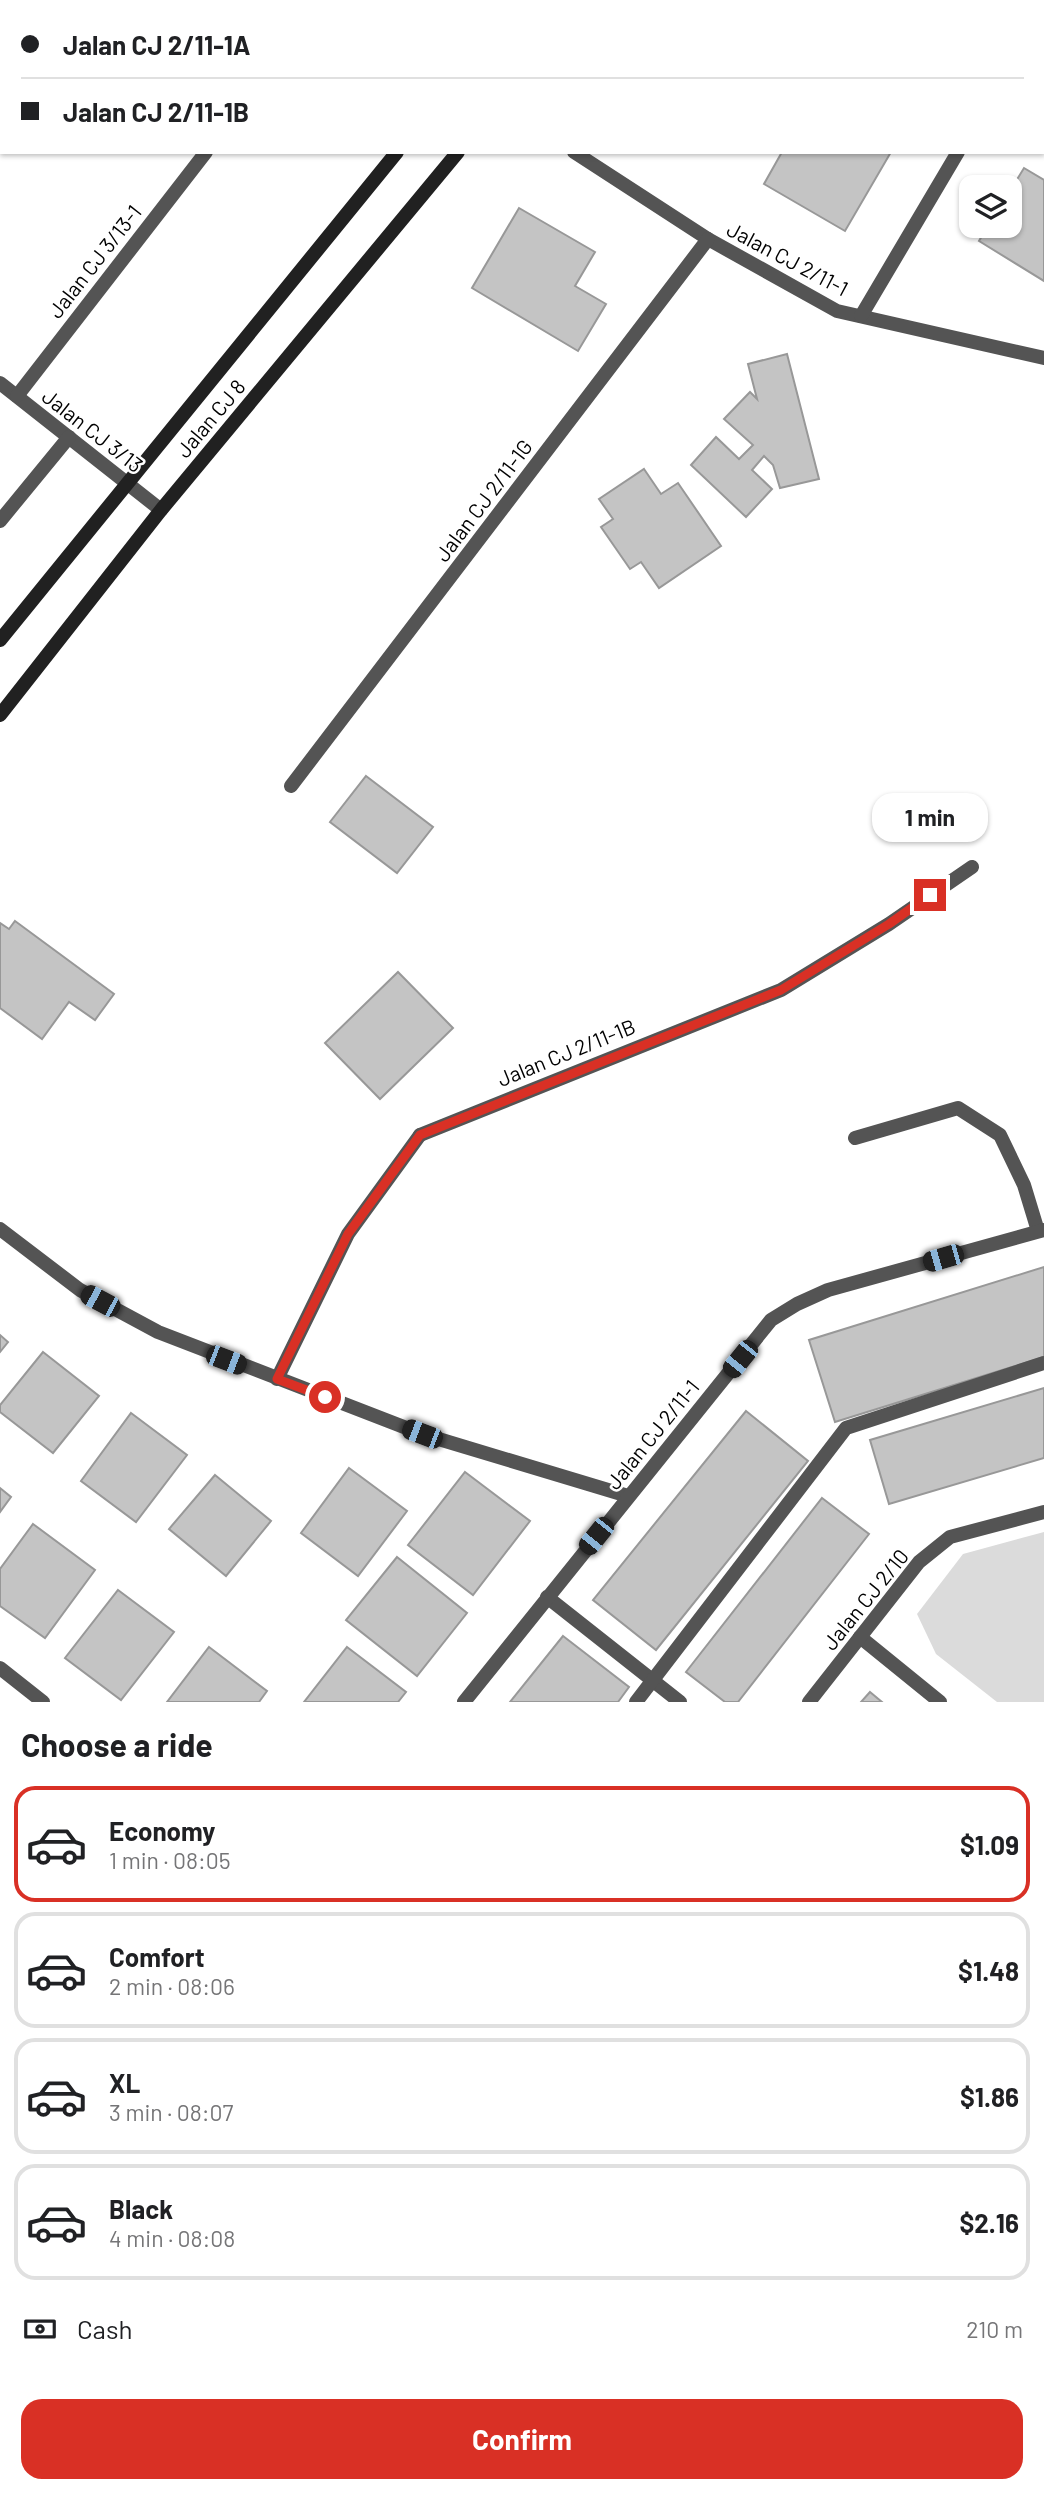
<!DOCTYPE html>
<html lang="en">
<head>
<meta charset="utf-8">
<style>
  body { margin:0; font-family:Barlow,sans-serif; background:#f6f6f6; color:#202124; height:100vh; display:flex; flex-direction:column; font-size:26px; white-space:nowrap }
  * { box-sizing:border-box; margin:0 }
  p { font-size:23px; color:#757577 }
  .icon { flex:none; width:38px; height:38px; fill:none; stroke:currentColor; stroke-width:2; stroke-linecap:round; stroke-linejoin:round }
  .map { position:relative; height:1702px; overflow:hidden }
  .side { display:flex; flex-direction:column; background:#fff; flex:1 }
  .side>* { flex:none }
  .banner { position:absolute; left:0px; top:0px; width:1045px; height:154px; box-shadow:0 2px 5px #0004; display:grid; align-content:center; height:154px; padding:0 21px; background:#fff }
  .tools { position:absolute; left:959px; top:175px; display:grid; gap:14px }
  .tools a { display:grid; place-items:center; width:63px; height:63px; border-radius:14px; background:#fff; box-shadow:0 2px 5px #0004; font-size:35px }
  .end { position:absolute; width:32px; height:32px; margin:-16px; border:9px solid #d93025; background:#fff; box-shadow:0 0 0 4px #fff }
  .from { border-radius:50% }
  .bubble { position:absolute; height:49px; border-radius:21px; background:#fff; box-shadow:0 2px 5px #0004; font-size:23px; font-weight:700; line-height:49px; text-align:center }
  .car { position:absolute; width:21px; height:42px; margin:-21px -10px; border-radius:9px; box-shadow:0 0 5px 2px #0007; background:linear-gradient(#222 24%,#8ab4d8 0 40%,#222 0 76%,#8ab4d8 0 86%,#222 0) }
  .banner b { display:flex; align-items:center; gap:24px; height:66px; font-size:26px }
  .banner b+b { border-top:2px solid #e0e0e0 }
  .banner i { width:18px; height:18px; background:#202124 }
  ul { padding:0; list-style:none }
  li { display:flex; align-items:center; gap:21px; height:116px; margin:0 14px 10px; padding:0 7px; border:4px solid #e0e0e0; border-radius:21px }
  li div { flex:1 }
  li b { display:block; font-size:26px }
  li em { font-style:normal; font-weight:700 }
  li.selected { border-color:#d93025 }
  li>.icon { width:63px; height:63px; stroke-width:1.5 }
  h2 { padding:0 21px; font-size:32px; line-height:84px }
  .pay { display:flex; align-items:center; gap:18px; height:77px; padding:0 21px; font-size:26px }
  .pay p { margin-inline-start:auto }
  .cta { display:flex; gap:14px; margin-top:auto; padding:14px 21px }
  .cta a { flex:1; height:80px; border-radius:21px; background:#d93025; color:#fff; font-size:28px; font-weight:700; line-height:80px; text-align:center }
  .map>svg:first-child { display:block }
  .green { fill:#dbdbdb }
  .building { fill:#c4c4c4; stroke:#989898; stroke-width:2 }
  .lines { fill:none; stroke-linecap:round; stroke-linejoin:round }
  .lane { stroke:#545454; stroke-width:14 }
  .street { stroke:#545454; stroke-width:14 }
  .secondary { stroke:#212121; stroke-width:14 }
  .route { stroke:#d93025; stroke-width:9 }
  .labels { text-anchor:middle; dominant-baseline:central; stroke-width:5; stroke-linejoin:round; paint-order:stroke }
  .street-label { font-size:21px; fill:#000; stroke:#fff }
</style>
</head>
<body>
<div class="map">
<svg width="1044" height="1702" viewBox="0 0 1044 1702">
  <rect width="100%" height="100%" fill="#fff"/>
  <polygon class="green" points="1044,1532 1044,1702 997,1702 936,1654 917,1614 963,1554"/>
  <g class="building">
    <polygon points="757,0 857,0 756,2"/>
    <polygon points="878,0 942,0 944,2 877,2"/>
    <polygon points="782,152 891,152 845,231 764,184"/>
    <polygon points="1024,168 1044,180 1044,281 979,241 988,226 1010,226 1010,191"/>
    <polygon points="519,208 595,252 575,286 606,304 578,351 472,288"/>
    <polygon points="787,354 819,479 780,488 773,465 764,456 752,470 772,489 746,517 691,465 716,437 739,459 753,445 724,419 750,392 757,399 748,364"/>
    <polygon points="644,469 661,494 678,483 721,546 659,588 641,562 630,569 601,527 613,519 599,499"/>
    <polygon points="366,776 433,827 397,873 330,822"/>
    <polygon points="15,921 114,994 95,1020 69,1002 42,1039 0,1008 0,923 9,929"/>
    <polygon points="398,972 453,1028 380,1099 325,1043"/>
    <polygon points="1044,1267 1044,1357 835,1422 809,1340"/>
    <polygon points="0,1335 8,1342 0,1352"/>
    <polygon points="43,1352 99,1396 53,1453 0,1412 0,1405"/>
    <polygon points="1044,1388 1044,1458 889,1504 870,1440"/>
    <polygon points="746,1411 808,1461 656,1650 593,1600"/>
    <polygon points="131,1413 187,1455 136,1522 81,1481"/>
    <polygon points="349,1468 407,1511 358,1576 301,1533"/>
    <polygon points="465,1472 530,1521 473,1595 408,1545"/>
    <polygon points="215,1475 271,1521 226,1576 169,1529"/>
    <polygon points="0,1488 11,1497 0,1512"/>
    <polygon points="822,1498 869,1534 738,1702 725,1702 686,1672"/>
    <polygon points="33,1524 95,1570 45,1638 0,1606 0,1569"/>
    <polygon points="397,1557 467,1613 417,1676 346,1620"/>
    <polygon points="118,1590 174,1632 121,1700 65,1658"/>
    <polygon points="563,1636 629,1687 618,1702 510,1702"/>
    <polygon points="209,1647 267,1691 259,1702 167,1702"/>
    <polygon points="347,1647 406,1692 398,1702 304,1702"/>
    <polygon points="870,1692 882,1702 861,1702"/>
  </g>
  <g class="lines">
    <g class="lane">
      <polyline points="420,1135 781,990 889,924 972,867"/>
      <polyline points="855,1138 958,1108 1000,1135 1024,1185 1038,1231"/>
      <polyline points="547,1597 680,1702"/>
      <polyline points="636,1702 846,1428 1044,1363"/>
    </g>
    <g class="street">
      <polyline points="322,2 324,0"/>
      <polyline points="689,2 690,0"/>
      <polyline points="1043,8 1044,6"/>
      <polyline points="574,152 708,239 837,311 1044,358"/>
      <polyline points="861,316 958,152"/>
      <polyline points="0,383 161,510"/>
      <polyline points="17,396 206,152"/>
      <polyline points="0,521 69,437"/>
      <polyline points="291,786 708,239"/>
      <polyline points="0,1229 80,1290 158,1332 422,1434 628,1496"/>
      <polyline points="277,1379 348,1234 420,1135"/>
      <polyline points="860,1637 940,1702"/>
      <polyline points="0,1668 43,1702"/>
      <polyline points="464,1702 771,1320 797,1304 828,1290 1044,1230"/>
      <polyline points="809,1702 919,1562 950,1537 1044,1512"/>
    </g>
    <g class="secondary">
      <polyline points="516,2 517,0"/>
      <polyline points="575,2 576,0"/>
      <polyline points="0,640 397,152"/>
      <polyline points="0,715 161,510 458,152"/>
    </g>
  </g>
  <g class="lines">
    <polyline class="route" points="325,1397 277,1379 348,1234 420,1135 781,990 889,924 930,895"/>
  </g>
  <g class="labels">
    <g class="street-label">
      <text transform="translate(788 258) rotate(28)">Jalan CJ 2/11-1</text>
      <text transform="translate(94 261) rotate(-52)">Jalan CJ 3/13-1</text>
      <text transform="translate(210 418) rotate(-50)">Jalan CJ 8</text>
      <text transform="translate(93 430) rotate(38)">Jalan CJ 3/13</text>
      <text transform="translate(483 500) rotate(-53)">Jalan CJ 2/11-1G</text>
      <text transform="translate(566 1052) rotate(-22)">Jalan CJ 2/11-1B</text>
      <text transform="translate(652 1434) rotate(-51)">Jalan CJ 2/11-1</text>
      <text transform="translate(865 1599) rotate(-51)">Jalan CJ 2/10</text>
    </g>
  </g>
</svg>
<div class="tools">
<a><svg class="icon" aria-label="layers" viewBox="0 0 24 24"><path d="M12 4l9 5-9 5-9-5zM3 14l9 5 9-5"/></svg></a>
</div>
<i class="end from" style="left:325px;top:1397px"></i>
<i class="end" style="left:930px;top:895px"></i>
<div class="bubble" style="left:872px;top:793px;width:116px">1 min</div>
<i class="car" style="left:943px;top:1258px;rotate:254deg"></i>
<i class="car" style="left:100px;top:1301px;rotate:298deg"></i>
<i class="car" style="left:740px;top:1359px;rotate:219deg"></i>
<i class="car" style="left:226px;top:1360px;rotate:111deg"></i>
<i class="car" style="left:422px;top:1434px;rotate:291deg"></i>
<i class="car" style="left:596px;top:1536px;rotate:219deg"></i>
<div class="banner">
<b><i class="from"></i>Jalan CJ 2/11-1A</b>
<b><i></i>Jalan CJ 2/11-1B</b>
</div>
</div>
<section class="side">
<h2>Choose a ride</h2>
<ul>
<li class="selected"><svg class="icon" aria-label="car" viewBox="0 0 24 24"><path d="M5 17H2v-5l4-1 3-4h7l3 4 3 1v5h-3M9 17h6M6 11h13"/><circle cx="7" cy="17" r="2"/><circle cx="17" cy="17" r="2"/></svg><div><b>Economy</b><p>1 min · 08:05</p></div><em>$1.09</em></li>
<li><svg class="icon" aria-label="car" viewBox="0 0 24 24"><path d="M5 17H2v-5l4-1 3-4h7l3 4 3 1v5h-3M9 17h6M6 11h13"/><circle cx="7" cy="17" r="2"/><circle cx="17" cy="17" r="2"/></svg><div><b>Comfort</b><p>2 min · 08:06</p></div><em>$1.48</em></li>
<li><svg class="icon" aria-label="car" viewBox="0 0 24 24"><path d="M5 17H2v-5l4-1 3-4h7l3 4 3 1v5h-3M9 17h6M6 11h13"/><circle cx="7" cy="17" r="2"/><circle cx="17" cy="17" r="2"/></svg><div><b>XL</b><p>3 min · 08:07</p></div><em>$1.86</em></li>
<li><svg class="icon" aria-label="car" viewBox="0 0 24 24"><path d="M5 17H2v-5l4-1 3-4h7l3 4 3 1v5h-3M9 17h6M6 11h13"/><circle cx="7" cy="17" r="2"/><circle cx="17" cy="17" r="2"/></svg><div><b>Black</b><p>4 min · 08:08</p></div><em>$2.16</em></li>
</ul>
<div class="pay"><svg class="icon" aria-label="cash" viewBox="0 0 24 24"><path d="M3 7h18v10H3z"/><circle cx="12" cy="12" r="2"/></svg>Cash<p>210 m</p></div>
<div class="cta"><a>Confirm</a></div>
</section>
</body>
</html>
